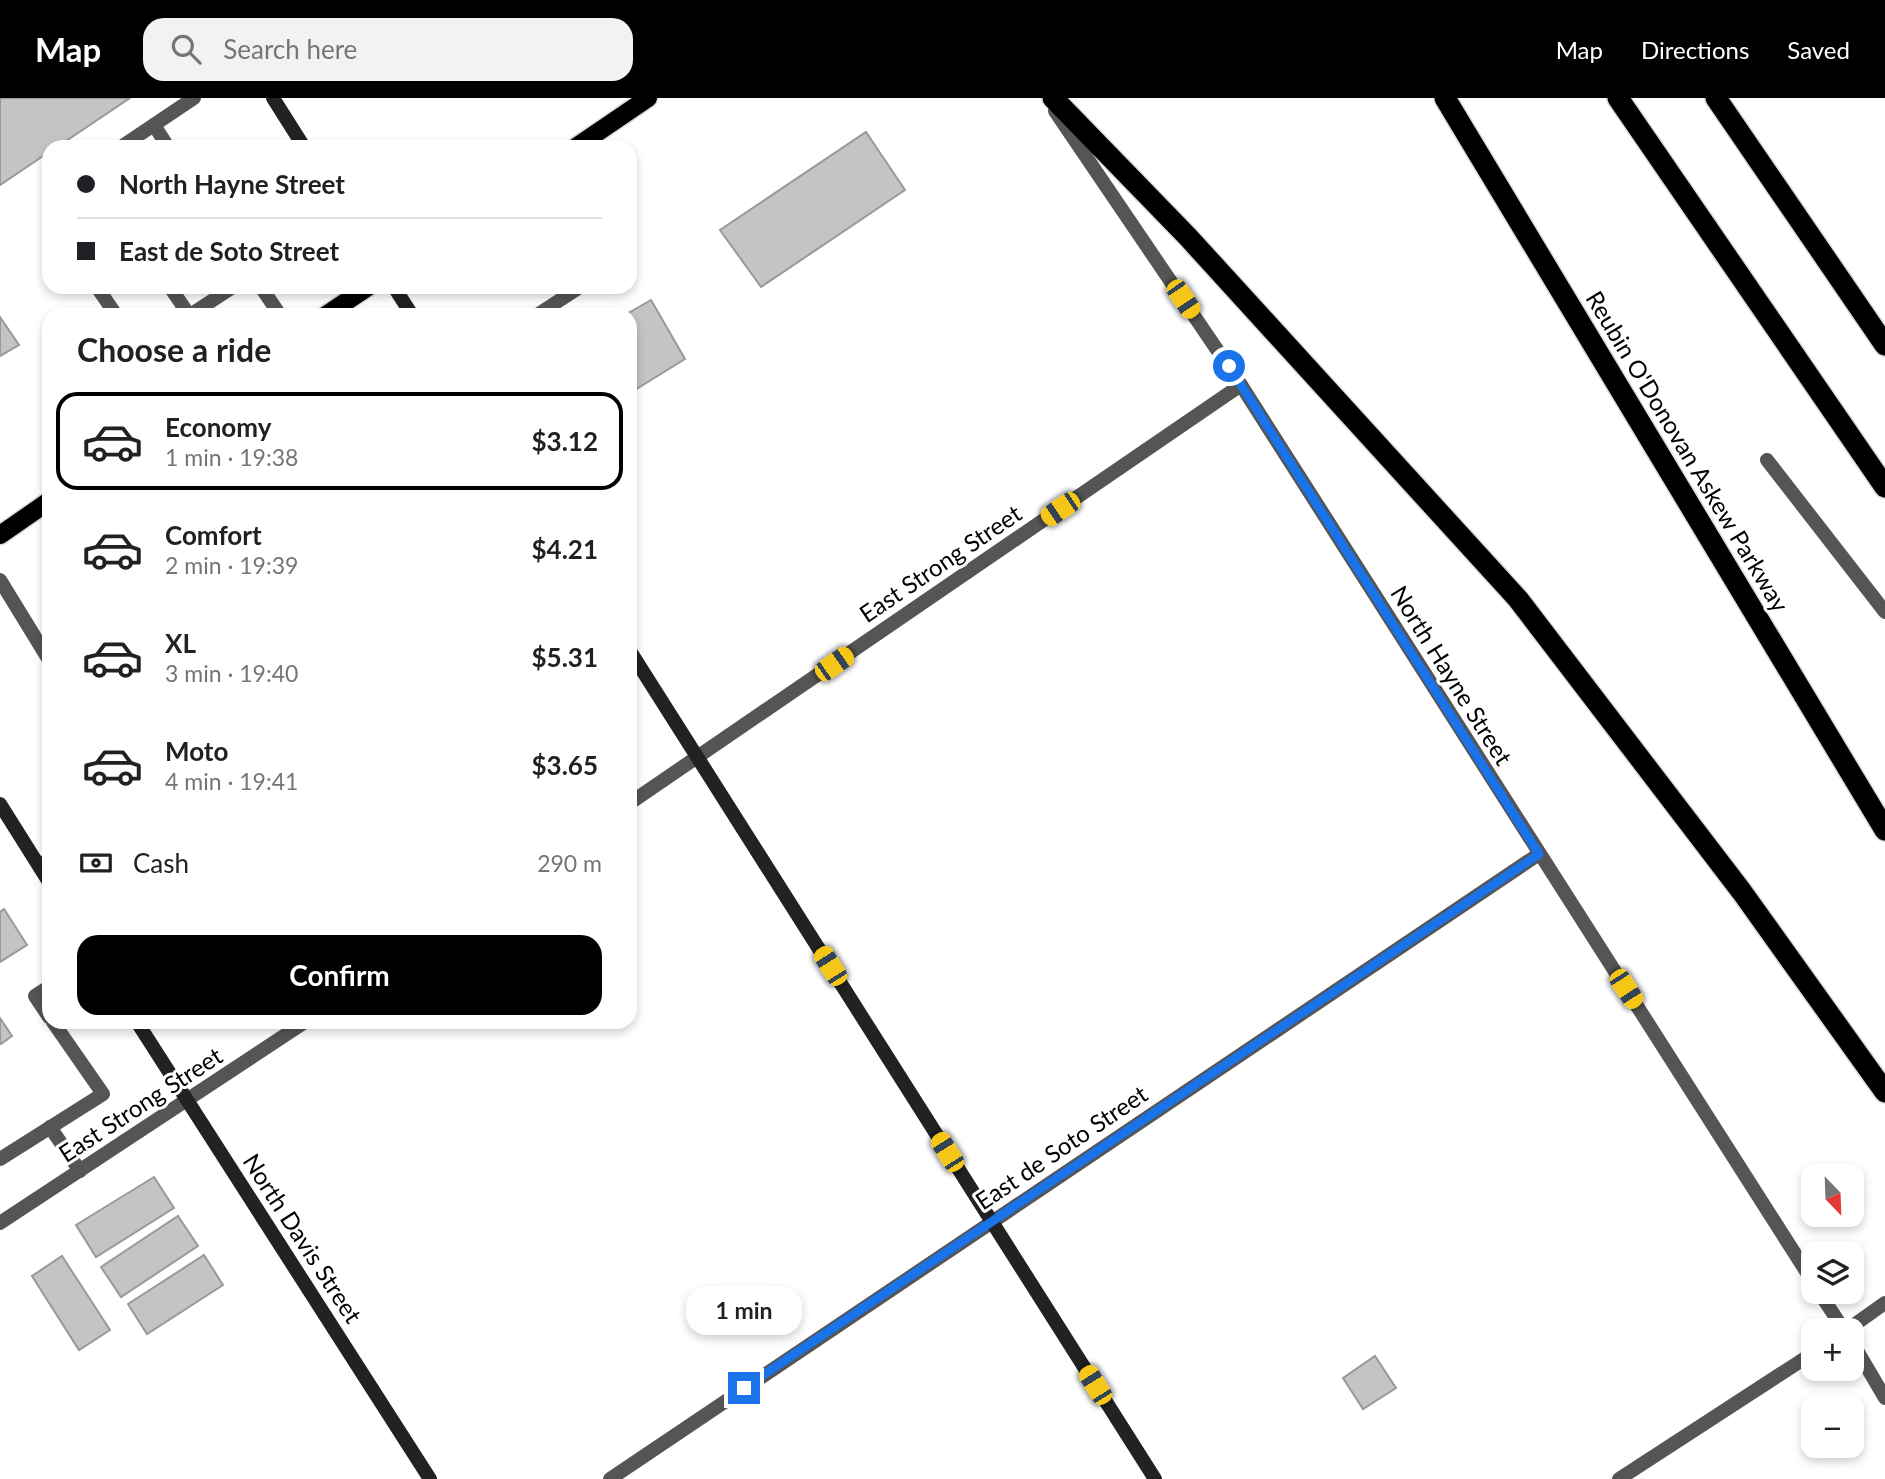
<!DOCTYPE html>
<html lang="en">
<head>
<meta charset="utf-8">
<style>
  body { margin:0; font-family:Lato,sans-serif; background:#f2f2f2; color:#202124; height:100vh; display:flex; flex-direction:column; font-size:26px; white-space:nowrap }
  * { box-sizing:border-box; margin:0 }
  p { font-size:23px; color:#757577 }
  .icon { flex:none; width:38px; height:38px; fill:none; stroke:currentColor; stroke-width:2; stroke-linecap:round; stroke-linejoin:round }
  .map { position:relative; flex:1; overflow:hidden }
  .panel { position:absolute; left:42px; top:210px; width:595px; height:721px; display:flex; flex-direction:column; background:#fff; border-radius:21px; box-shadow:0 4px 10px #0003 }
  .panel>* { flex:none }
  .banner { position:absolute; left:42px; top:42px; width:595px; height:154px; border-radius:21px; box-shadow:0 4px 10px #0003; display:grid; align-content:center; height:154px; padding:0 35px; background:#fff }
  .needle { width:46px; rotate:157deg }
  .fabs { position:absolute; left:1801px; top:1066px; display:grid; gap:14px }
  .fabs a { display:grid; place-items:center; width:63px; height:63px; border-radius:14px; background:#fff; box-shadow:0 4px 10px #0003; font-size:35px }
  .end { position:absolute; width:32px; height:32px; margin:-16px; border:9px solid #1a73e8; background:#fff; box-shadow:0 0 0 4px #fff }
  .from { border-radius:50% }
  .bubble { position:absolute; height:49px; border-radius:21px; background:#fff; box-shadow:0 4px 10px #0003; font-size:23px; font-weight:700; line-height:49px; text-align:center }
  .car { position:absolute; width:21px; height:42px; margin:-21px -10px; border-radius:9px; box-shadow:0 0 5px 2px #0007; background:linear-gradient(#f5c518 24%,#345 0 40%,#f5c518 0 76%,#345 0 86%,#f5c518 0) }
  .banner b { display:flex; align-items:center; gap:24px; height:66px; font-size:26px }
  .banner b+b { border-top:2px solid #e0e0e0 }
  .banner i { width:18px; height:18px; background:#202124 }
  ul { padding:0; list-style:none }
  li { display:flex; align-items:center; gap:21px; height:98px; margin:0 14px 10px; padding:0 21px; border:4px solid transparent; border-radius:21px }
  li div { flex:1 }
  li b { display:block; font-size:26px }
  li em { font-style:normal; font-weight:700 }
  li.current { border-color:#000 }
  li>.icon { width:63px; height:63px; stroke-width:1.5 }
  h2 { padding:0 35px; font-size:32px; line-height:84px }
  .pay { display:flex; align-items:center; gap:18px; height:77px; padding:0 35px; font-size:26px }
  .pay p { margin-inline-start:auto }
  .primary-button { display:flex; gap:14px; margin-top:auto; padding:14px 35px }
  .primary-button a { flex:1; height:80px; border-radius:21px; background:#000; color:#fff; font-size:28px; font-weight:700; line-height:80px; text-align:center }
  header { display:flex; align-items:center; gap:42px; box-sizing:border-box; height:98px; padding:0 35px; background:#000; color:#fff }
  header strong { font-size:33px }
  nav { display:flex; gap:38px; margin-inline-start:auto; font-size:24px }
  .search { width:490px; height:63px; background:#f2f2f2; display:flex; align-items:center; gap:18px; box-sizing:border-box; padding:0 24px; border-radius:21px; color:#757577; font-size:26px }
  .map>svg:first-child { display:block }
  .building { fill:#c4c4c4; stroke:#999; stroke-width:2 }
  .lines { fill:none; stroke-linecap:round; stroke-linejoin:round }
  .primary-casing { stroke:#dbdbdb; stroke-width:21 }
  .motorway-casing { stroke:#dbdbdb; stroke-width:24 }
  .service { stroke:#555; stroke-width:14 }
  .minor { stroke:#555; stroke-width:14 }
  .tertiary { stroke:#555; stroke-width:14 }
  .secondary { stroke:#222; stroke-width:14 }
  .primary { stroke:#000; stroke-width:18 }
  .motorway { stroke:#000; stroke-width:21 }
  .route { stroke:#1a73e8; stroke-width:9 }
  .labels { text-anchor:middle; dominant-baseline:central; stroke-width:6; stroke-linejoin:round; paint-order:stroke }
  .street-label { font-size:24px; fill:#000; stroke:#fff }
</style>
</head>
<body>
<header>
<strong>Map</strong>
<div class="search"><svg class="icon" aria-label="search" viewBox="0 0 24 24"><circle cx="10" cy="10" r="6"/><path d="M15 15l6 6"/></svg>Search here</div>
<nav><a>Map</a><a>Directions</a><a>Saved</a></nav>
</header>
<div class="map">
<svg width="1885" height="1381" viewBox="0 0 1885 1381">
  <rect width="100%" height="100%" fill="#fff"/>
  <g class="building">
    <polygon points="0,0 130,0 57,49 49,49 49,54 0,87"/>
    <polygon points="866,34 905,92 761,189 720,132"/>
    <polygon points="651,202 685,261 630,295 630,217 625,217"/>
    <polygon points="0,219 19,247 0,258"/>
    <polygon points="4,811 27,847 0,864 0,814"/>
    <polygon points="0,920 12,938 1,946 0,945"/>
    <polygon points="154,1079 174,1110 96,1159 76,1127"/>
    <polygon points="178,1118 198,1148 121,1199 101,1169"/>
    <polygon points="204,1157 223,1187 147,1236 128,1206"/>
    <polygon points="62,1158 110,1232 79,1252 32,1178"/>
    <polygon points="1375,1258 1396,1290 1363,1311 1343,1280"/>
  </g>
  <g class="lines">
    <defs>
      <g id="primary">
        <polyline points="576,49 648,0"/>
        <polyline points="326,217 368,189"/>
        <polyline points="0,437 49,403"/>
      </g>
      <g id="motorway">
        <polyline points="1053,0 1188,139 1518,501 1742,794 1885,994"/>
        <polyline points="1445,0 1885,732"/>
        <polyline points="1618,0 1885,389"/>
        <polyline points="1716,0 1885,247"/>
      </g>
    </defs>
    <use href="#primary" class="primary-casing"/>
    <use href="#motorway" class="motorway-casing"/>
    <g class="service">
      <polyline points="154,27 168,49"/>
      <polyline points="121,49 194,0"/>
      <polyline points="97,189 116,217"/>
      <polyline points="170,189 189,217"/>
      <polyline points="261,189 280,217"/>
      <polyline points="190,217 233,189"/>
      <polyline points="537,217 580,189"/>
      <polyline points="1767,362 1885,514"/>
      <polyline points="0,482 49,562"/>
      <polyline points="39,768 49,761"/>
      <polyline points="49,889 35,898 49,919"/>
      <polyline points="50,1029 80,1073"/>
      <polyline points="0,1061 103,996 53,924"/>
    </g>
    <g class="minor">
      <polyline points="630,705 1241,287"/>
      <polyline points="0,1125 305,924"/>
      <polyline points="1847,1232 1885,1205"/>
      <polyline points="610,1381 1539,756"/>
      <polyline points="1619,1381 1813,1255"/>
    </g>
    <g class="tertiary">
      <polyline points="1055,13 1241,287 1813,1184"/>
      <polyline points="1819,1194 1844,1232"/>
      <polyline points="1852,1244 1885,1300"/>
    </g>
    <g class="secondary">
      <polyline points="273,0 304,49"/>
      <polyline points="394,189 412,217"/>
      <polyline points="630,553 1155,1381"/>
      <polyline points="0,706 49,784"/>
      <polyline points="137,924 430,1381"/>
    </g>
    <use href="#primary" class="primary"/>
    <use href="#motorway" class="motorway"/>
  </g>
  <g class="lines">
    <polyline class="route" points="744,1290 1539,756 1229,268"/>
  </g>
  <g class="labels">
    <g class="street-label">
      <text transform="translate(1688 353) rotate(59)">Reubin O'Donovan Askew Parkway</text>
      <text transform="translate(940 465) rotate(-34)">East Strong Street</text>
      <text transform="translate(1452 577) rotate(58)">North Hayne Street</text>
      <text transform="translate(140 1006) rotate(-33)">East Strong Street</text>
      <text transform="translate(1061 1049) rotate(-34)">East de Soto Street</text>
      <text transform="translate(303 1140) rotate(57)">North Davis Street</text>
    </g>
  </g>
</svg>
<div class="fabs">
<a><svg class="needle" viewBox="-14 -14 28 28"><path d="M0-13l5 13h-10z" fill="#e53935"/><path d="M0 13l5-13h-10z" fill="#757577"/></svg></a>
<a><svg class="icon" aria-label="layers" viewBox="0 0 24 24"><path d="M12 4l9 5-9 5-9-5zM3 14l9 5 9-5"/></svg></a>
<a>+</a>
<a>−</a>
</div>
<i class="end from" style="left:1229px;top:268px"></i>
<i class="end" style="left:744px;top:1290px"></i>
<div class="bubble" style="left:686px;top:1188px;width:116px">1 min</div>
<i class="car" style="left:1183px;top:201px;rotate:146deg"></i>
<i class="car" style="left:1060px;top:411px;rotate:236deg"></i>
<i class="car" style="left:834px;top:566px;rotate:55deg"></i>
<i class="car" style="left:830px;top:868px;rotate:328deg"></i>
<i class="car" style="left:1626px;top:891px;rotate:147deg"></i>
<i class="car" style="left:947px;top:1054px;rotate:328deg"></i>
<i class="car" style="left:1095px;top:1287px;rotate:328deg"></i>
<div class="banner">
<b><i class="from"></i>North Hayne Street</b>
<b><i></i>East de Soto Street</b>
</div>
<section class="panel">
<h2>Choose a ride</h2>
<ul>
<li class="current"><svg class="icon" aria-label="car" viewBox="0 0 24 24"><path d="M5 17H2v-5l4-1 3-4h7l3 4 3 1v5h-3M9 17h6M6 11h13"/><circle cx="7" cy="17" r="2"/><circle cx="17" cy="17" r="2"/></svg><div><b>Economy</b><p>1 min · 19:38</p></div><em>$3.12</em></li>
<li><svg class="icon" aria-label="car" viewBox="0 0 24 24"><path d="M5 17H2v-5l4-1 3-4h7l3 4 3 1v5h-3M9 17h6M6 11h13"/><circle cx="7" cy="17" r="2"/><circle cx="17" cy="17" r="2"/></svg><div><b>Comfort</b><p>2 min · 19:39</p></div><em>$4.21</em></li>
<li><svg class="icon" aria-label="car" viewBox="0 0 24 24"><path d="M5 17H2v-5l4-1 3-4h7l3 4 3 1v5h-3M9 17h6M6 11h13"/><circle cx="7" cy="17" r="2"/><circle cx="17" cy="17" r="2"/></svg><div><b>XL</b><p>3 min · 19:40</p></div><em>$5.31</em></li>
<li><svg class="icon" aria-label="car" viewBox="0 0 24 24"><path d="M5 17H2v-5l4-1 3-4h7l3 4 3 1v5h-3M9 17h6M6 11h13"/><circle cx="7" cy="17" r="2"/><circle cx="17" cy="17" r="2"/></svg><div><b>Moto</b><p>4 min · 19:41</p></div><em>$3.65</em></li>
</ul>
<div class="pay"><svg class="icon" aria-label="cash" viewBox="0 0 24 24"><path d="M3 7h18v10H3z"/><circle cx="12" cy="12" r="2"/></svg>Cash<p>290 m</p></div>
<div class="primary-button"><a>Confirm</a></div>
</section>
</div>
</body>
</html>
